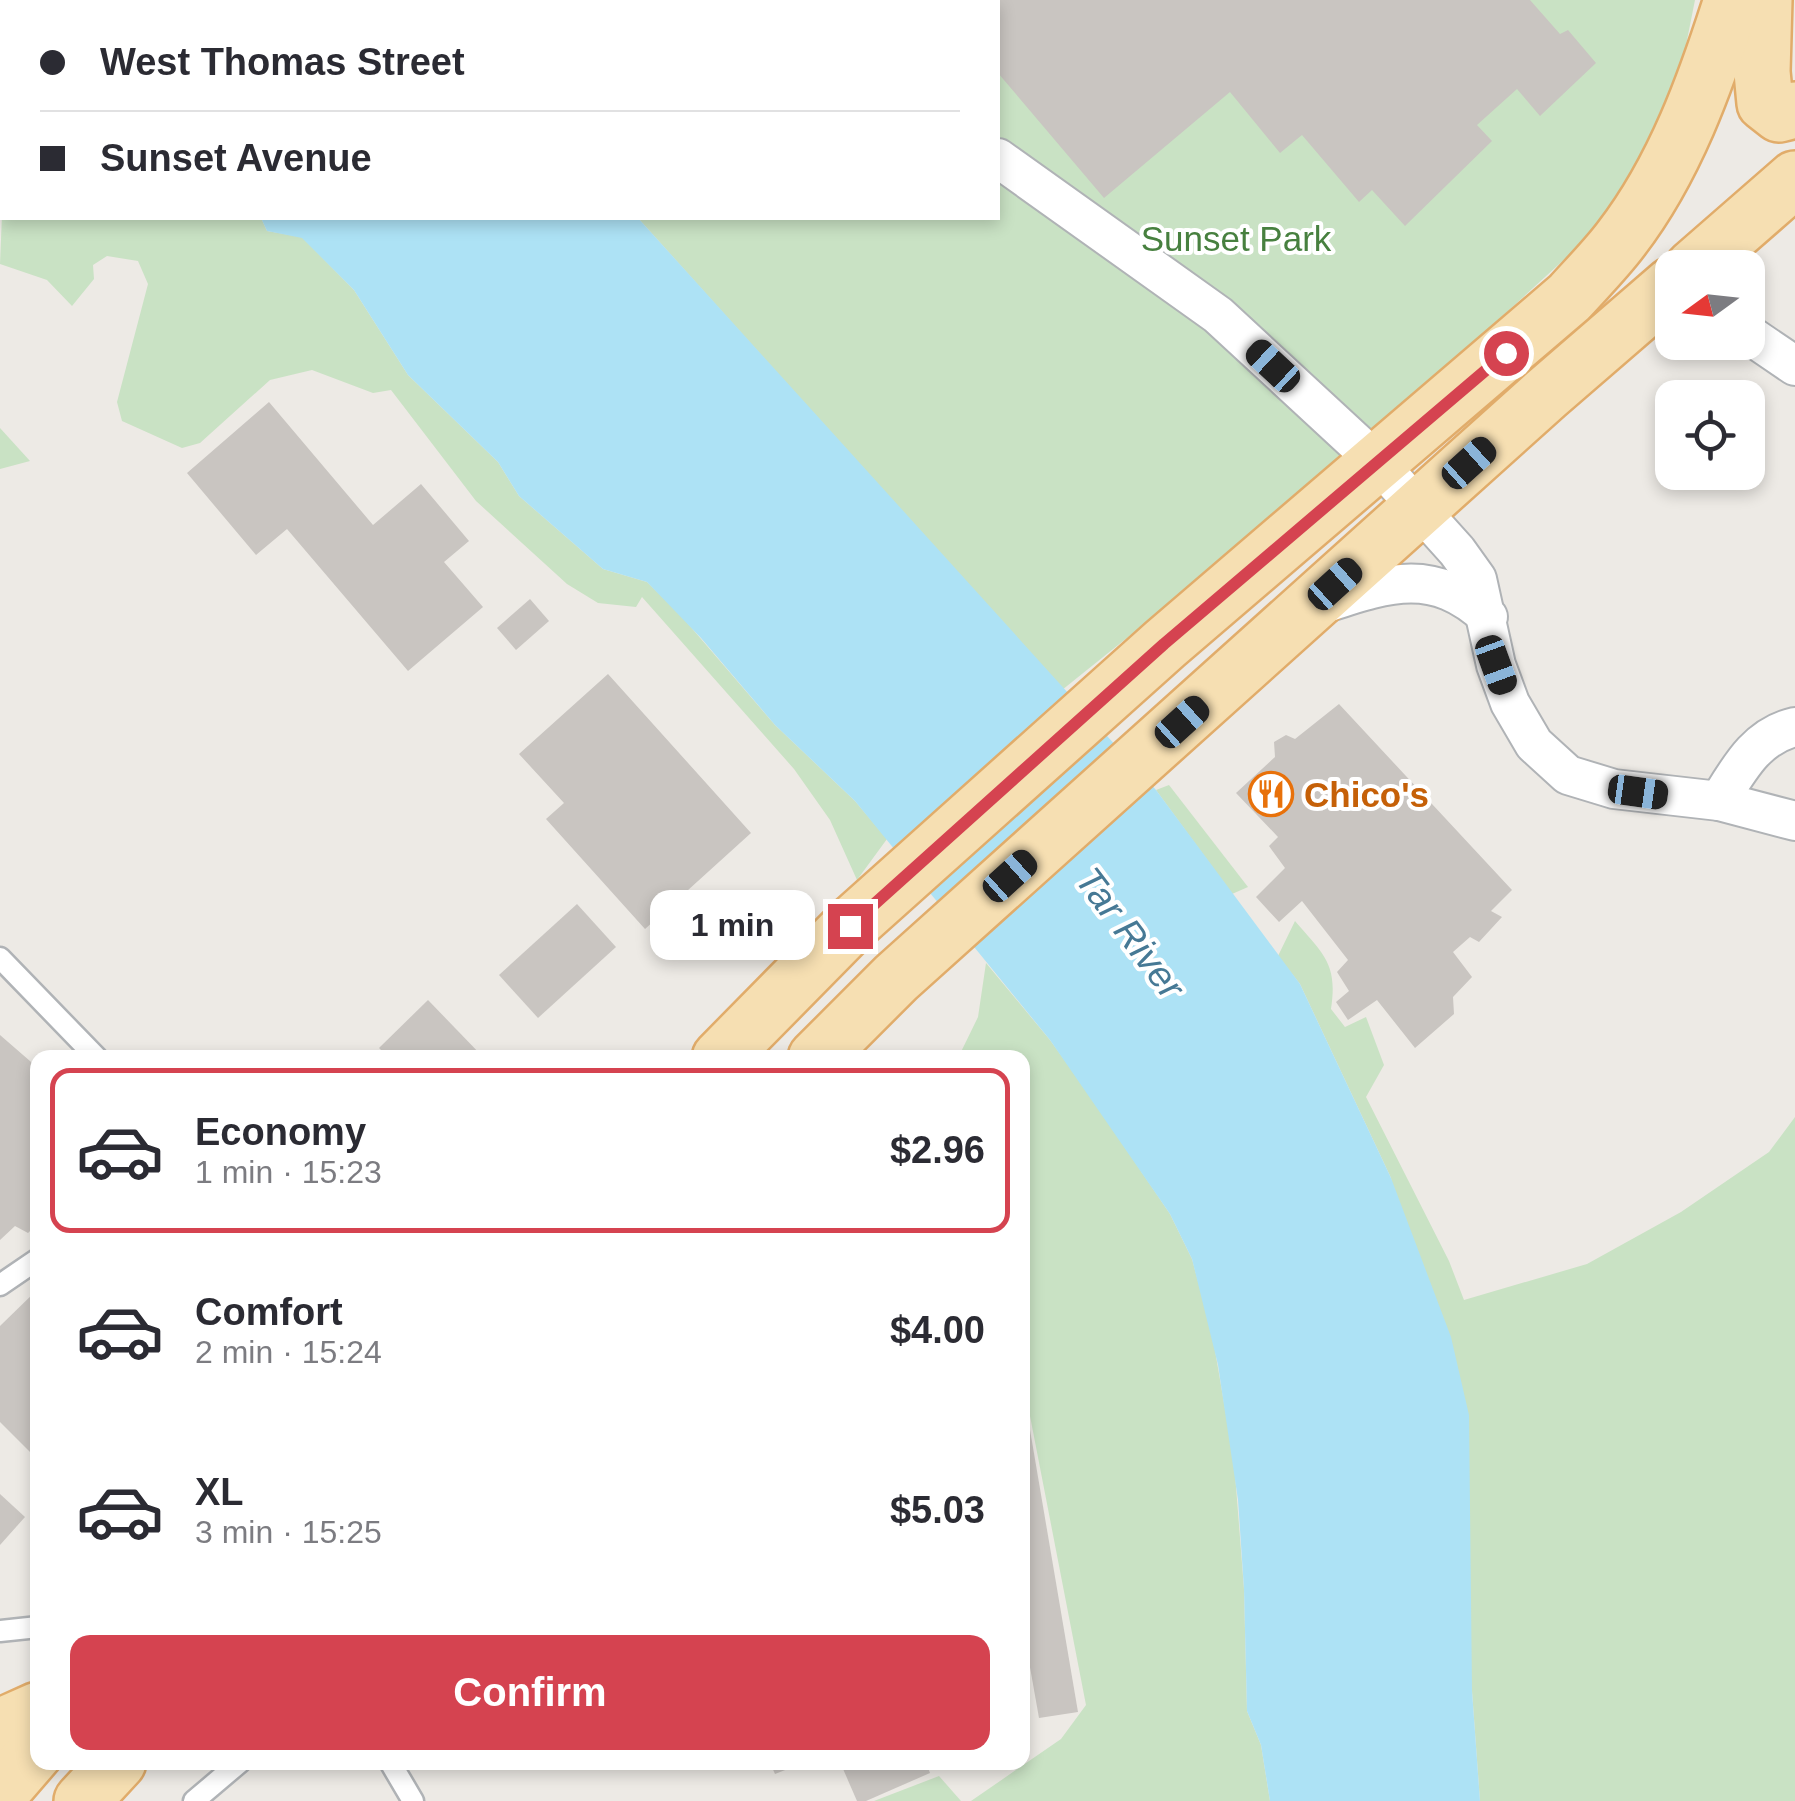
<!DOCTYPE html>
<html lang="en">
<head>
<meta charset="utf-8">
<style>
  body { margin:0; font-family:Arial,sans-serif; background:#f7f7f7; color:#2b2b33; height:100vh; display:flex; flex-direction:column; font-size:38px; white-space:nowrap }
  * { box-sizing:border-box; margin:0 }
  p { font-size:32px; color:#7c7c81 }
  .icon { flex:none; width:55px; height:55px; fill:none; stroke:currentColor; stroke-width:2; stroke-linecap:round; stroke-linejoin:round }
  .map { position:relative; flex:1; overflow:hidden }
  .sheet { position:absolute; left:30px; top:1050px; width:1000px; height:720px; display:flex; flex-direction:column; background:#fff; border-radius:20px; box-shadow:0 5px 15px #0003 }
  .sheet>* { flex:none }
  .banner { position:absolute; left:0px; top:0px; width:1000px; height:220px; box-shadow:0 5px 15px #0003; display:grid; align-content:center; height:220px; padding:0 40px; background:#fff }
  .needle { width:65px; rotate:255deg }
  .fabs { position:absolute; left:1655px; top:250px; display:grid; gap:20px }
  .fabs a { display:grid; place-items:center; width:110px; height:110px; border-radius:20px; background:#fff; box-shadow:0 5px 15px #0003; font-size:50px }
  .end { position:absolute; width:45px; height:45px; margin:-22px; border:12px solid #d54350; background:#fff; box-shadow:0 0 0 5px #fff }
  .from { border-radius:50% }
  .bubble { position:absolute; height:70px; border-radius:20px; background:#fff; box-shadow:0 5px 15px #0003; font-size:32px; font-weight:800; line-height:70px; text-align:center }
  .car { position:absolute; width:30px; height:60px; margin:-30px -15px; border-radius:12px; box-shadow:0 0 8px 2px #0007; background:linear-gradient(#222 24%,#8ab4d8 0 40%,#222 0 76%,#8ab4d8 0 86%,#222 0) }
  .banner b { display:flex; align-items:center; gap:35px; height:95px; font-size:38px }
  .banner b+b { border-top:2px solid #e1e1e2 }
  .banner i { width:25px; height:25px; background:#2b2b33 }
  ul { padding:18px 0 0; list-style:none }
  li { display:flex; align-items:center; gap:30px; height:165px; margin:0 20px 15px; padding:0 20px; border:5px solid transparent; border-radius:20px }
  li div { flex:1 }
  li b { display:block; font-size:38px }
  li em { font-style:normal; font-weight:800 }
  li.on { border-color:#d54350 }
  li>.icon { width:90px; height:90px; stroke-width:1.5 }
  .cta { display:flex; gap:20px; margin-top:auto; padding:20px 40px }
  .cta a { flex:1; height:115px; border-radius:20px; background:#d54350; color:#fff; font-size:40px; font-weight:800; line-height:115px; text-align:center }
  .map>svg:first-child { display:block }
  .green { fill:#c9e2c4 }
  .water { fill:#ade2f5 }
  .building { fill:#c9c5c1 }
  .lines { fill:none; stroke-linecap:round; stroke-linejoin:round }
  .service-casing { stroke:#b0b3b6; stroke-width:25 }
  .minor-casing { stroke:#b0b3b6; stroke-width:42 }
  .primary-casing { stroke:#e1ac6a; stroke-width:60 }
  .service { stroke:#fff; stroke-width:20 }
  .minor { stroke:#fff; stroke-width:38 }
  .primary { stroke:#f6dfb2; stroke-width:55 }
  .route { stroke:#d54350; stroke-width:12 }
  .labels { text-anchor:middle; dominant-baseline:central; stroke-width:8; stroke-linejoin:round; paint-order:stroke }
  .park-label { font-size:35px; fill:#47803f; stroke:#fff }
  .food-label { font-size:35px; font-weight:bold; fill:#c56008; stroke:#fff; text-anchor:start }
  .water-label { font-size:38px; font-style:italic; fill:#467995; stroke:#fff }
</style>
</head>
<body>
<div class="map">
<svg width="1795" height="1801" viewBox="0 0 1795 1801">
  <rect width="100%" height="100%" fill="#edeae5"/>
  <g class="green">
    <polygon points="0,0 120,2 2,2 0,155"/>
    <polygon points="446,0 1695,0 1685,50 1669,96 1647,146 1592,234 1320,483 1062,690 638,218 998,218 998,2"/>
    <polygon points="2,215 261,218 267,231 302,237 354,290 408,375 498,462 519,496 603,569 647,582 677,611 775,725 855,801 887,839 857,880 830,820 794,769 642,597 636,607 598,603 567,584 476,501 391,390 373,393 312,370 270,380 200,443 182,448 122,421 117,402 148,284 138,261 107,256 93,265 94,279 72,306 47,280 0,264"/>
    <polygon points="0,428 30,461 0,469"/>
    <polygon points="1169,785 1248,887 1232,894 1156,790"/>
    <path d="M1295,921C1323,954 1338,963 1331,1009L1345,1027L1366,1017L1384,1065L1366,1097L1449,1261L1464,1300L1587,1264L1681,1212L1769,1152L1795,1117V1801H1480L1472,1691L1391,1178L1300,984L1278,956Z"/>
    <polygon points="986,963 1050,1040 1084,1087 1170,1214 1192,1259 1212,1333 1234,1461 1244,1589 1247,1711 1261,1745 1270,1801 971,1801 1061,1739 1086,1705 1030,1416 1023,1418 1022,1058 958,1058 978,1017"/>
    <polygon points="939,1776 961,1801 874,1801"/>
  </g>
  <g class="water">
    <polygon points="118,0 446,0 448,2 120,2"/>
    <polygon points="261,218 638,218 1156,790 1300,984 1391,1178 1451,1337 1469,1415 1472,1691 1480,1801 1270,1801 1261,1745 1247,1711 1244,1589 1238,1500 1218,1365 1192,1259 1170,1214 1050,1040 855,801 775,725 701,638 647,582 603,569 519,496 498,462 408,375 354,290 302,238 267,231"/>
  </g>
  <g class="building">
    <polygon points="998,0 1530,0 1560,34 1568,30 1596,63 1540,116 1517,89 1477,125 1492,141 1405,226 1372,190 1359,202 1302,135 1280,153 1230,92 1104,198 998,73"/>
    <polygon points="269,402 373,525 421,484 469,541 444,562 483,607 408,671 287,529 256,555 187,473"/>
    <polygon points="530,599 549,621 516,650 497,628"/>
    <polygon points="608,674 751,833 645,929 546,819 564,803 519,754"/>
    <polygon points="1339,704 1512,890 1491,911 1502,917 1479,942 1470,937 1453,952 1472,977 1453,997 1454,1014 1415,1048 1377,1000 1348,1020 1336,1002 1349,991 1337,972 1348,960 1302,901 1279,922 1256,897 1285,868 1269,846 1278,837 1236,793 1275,757 1274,742 1286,735 1295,739"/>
    <polygon points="577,904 616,947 538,1018 499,975"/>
    <polygon points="428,1000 484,1058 389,1058 379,1048"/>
    <polygon points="0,1035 38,1068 38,1223 28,1233 15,1226 0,1240"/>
    <polygon points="38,1289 38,1460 0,1422 0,1326"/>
    <polygon points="1029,1424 1078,1712 1039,1718 1022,1622 1022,1425"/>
    <polygon points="0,1494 25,1517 0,1545"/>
    <polygon points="840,1762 926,1762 930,1773 866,1801 857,1801"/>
    <polygon points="770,1763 803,1763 775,1774"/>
  </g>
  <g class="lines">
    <defs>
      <g id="service">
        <polyline points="660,2 664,0"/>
        <polyline points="0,958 97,1058"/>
        <polyline points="0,1285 38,1259"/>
        <polyline points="0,1631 38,1627"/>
        <polyline points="390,1762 413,1801"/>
        <polyline points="194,1801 240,1762"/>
      </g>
      <g id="minor">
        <polyline points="776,0 779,2"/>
        <polyline points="998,158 1218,315 1377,462 1457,551 1477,579 1496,665 1510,703 1534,744 1568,775 1614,789 1719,801 1795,821"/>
        <polyline points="1748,334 1795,366"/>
        <path d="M1323,604C1387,583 1433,566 1488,617"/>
        <path d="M1719,801C1739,769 1756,736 1795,727"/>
      </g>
      <g id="primary">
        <polyline points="1764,0 1762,72 1765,103 1779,114 1795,110"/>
        <polyline points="1693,268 1795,179"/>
        <path d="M720,1058L850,926L1165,644L1570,297C1587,278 1606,259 1621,239C1675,169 1706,82 1732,0"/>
        <polyline points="816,1058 896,978 1546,394 1672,285"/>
        <polyline points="0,1727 38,1710"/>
        <polyline points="0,1793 38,1749"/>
        <polyline points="82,1801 118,1762"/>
      </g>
    </defs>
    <use href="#service" class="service-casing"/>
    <use href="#minor" class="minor-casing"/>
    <use href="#primary" class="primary-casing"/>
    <use href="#service" class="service"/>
    <use href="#minor" class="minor"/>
    <use href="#primary" class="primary"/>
  </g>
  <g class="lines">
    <polyline class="route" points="850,926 1164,644 1506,353"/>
  </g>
  <defs>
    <symbol id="restaurant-ring" viewBox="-11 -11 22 22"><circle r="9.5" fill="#fff" stroke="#e8710a" stroke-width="1.5"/><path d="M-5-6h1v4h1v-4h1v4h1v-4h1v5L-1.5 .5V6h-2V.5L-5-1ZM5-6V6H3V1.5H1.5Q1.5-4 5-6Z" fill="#e8710a"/></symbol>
  </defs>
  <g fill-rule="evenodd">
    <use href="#restaurant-ring" x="1246" y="769" width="50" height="50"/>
  </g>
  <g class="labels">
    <g class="park-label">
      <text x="1236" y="238">Sunset Park</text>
    </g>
    <g class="food-label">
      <text x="1304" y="794">Chico's</text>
    </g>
    <g class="water-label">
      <text transform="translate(1130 933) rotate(53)">Tar River</text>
    </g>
  </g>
</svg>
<div class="fabs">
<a><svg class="needle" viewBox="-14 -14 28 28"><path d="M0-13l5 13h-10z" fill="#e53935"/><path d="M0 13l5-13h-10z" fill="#7c7c81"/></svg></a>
<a><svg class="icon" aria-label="locate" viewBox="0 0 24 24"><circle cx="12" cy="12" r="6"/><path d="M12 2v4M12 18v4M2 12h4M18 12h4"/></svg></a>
</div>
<i class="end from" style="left:1506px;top:353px"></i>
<i class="end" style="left:850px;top:926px"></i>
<div class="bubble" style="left:650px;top:890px;width:165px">1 min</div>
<i class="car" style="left:1273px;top:366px;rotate:313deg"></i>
<i class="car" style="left:1469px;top:463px;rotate:48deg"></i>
<i class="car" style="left:1335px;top:584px;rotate:48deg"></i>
<i class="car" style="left:1496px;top:665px;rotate:160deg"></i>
<i class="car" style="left:1182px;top:722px;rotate:48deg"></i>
<i class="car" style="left:1638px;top:792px;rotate:98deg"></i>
<i class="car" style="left:1010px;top:876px;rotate:48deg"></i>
<div class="banner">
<b><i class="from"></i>West Thomas Street</b>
<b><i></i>Sunset Avenue</b>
</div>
<section class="sheet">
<ul>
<li class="on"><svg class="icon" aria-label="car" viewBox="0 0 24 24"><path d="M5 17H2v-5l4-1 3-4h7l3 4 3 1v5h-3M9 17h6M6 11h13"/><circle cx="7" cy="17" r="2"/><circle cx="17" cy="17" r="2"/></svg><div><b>Economy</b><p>1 min · 15:23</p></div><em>$2.96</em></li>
<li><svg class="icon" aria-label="car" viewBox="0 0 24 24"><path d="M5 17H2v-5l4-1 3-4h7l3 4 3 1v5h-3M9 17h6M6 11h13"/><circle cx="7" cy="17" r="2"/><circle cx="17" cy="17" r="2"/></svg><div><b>Comfort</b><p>2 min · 15:24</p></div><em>$4.00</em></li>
<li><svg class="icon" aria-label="car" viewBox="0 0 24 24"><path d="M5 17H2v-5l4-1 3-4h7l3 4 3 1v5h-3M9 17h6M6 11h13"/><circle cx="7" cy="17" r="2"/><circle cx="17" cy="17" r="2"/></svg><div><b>XL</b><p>3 min · 15:25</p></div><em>$5.03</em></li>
</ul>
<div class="cta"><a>Confirm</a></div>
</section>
</div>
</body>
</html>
